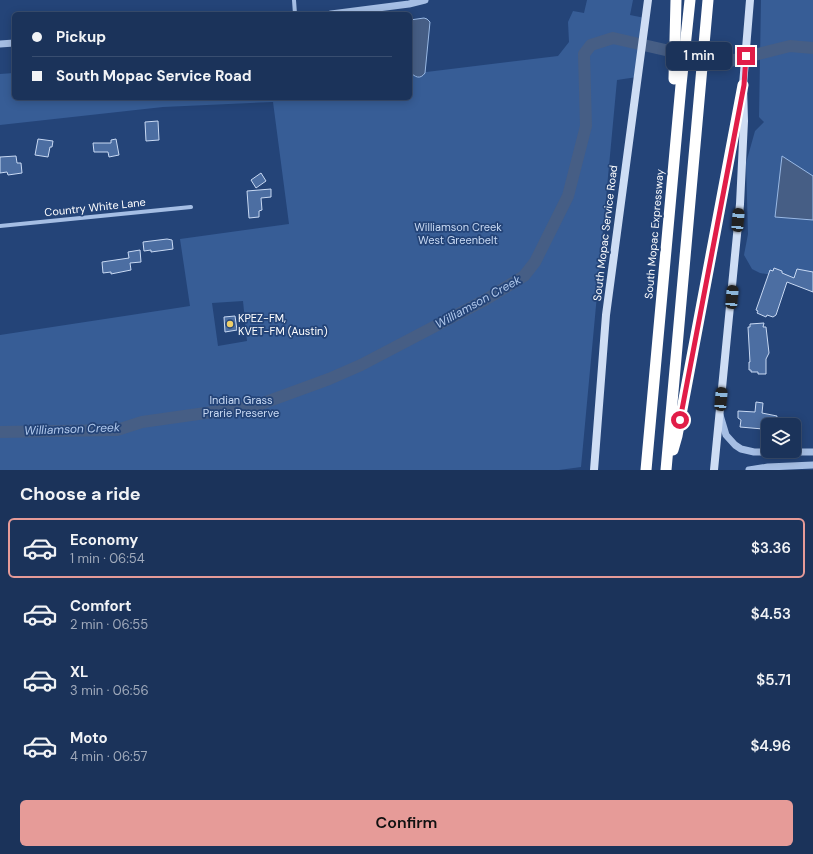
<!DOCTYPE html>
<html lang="en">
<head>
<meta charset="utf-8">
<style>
  body { margin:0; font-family:"DM Sans",sans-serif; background:#283f63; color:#f1f3f6; height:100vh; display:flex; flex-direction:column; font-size:15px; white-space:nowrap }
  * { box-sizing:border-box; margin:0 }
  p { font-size:13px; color:#a0aabb }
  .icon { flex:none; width:22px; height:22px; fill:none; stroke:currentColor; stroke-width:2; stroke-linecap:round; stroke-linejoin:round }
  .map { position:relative; height:470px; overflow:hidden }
  .drawer { display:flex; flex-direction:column; background:#1b335a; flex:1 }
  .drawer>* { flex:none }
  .hud { position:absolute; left:12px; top:12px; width:400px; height:88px; border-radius:6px; box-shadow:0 2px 10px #0003,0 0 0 1px #394e70; display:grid; align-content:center; height:88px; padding:0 20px; background:#1b335a }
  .buttons { position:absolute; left:761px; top:418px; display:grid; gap:8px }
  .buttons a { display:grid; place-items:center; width:40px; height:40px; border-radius:6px; background:#1b335a; box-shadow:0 2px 10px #0003,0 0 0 1px #394e70; font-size:20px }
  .end { position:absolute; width:18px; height:18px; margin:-9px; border:5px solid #e11d48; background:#fff; box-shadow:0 0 0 2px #fff }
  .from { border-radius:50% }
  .bubble { position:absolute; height:28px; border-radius:6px; background:#1b335a; box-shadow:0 2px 10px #0003,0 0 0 1px #394e70; font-size:13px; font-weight:600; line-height:28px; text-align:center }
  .car { position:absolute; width:12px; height:24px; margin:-12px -6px; border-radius:5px; box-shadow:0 0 3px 1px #0007; background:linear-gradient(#222 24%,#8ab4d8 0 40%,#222 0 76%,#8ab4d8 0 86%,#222 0) }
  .hud b { display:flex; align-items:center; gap:14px; height:38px; font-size:15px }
  .hud b+b { border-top:1px solid #394e70 }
  .hud i { width:10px; height:10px; background:#f1f3f6 }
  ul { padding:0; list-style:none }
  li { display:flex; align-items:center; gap:12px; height:60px; margin:0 8px 6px; padding:0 12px; border:2px solid transparent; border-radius:6px }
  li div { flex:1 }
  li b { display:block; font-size:15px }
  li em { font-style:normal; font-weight:600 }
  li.active { border-color:#e69b98 }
  li>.icon { width:36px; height:36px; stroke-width:1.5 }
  h2 { padding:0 20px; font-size:18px; line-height:48px }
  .action { display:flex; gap:8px; margin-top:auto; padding:8px 20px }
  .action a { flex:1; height:46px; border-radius:6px; background:#e69b98; color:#111; font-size:16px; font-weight:600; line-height:46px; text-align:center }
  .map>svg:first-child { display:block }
  .green { fill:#375d96; fill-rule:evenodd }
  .water { fill:#465e85; stroke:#99b9e5 }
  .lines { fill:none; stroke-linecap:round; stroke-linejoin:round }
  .river { stroke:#465e85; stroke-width:12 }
  .building { fill:#4c6ea2; stroke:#c8d9f3 }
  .minor { stroke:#a5bee4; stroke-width:4 }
  .tertiary { stroke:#a5bee4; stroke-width:7 }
  .secondary { stroke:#ceddf4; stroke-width:8 }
  .motorway { stroke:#fff; stroke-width:11 }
  .route { stroke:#e11d48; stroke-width:5 }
  .poi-dot { fill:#eece69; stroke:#244478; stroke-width:1.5 }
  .labels { text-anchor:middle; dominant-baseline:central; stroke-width:3.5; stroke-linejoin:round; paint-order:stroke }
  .street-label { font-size:11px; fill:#fff; stroke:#244478 }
  .park-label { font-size:11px; fill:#c8d9f3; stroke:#244478 }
  .poi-label { font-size:11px; fill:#fff; stroke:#244478; text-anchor:start }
  .water-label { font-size:12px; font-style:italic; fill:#b0c8ec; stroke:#244478 }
</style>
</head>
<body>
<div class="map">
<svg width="813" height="470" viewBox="0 0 813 470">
  <rect width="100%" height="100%" fill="#244478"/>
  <g class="green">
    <path d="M587,0H633L630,15L645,18L637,77L617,80L581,467L559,470H0V335L190,306L180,239L289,224L273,102L163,107L0,125V74L14,73V98H410V74L558,56L569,42L568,22L573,11L584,13ZM243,301L247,341L218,346L212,303Z"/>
    <polygon points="761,0 813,0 813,282 760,273 752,269 744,255 748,234 746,163 755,131 764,122 759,117"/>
  </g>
  <g class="water">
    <path d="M424,18L427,19L430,22L425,73C420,80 415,77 410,72V20Z"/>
    <polygon points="782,156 813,176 813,220 775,217"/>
  </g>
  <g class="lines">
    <polyline class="river" points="0,432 117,430 142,422 255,406 329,379 361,365 485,300 524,276 535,262 568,196 586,126 584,54 591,45 613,38 722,63 790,46 813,48"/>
  </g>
  <g class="building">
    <polygon points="158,121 159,140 146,141 145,122"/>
    <polygon points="38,139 53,141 52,147 50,147 48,157 35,155"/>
    <polygon points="116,139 119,155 109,157 108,152 94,152 93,143 111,143 111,140"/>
    <polygon points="16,156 17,163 21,163 22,173 8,175 7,172 0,173 0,157"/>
    <polygon points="261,173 266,181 256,188 251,180"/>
    <polygon points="271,189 271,197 261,198 262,210 259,211 259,217 249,218 247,191"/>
    <polygon points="167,239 172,240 173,249 151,252 151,250 144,251 143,242"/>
    <polygon points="140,250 141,262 130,263 131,270 111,274 111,272 103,273 102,262 129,258 128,252"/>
    <polygon points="774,268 782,271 782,273 794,278 797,269 813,272 813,292 787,282 776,315 773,317 767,315 766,317 757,313 758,311 756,310 770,270 773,271"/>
    <polygon points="235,316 237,330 225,332 224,317"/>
    <polygon points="764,323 763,327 766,327 769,353 766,359 766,374 758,374 758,372 751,372 751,370 749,370 749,362 750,362 748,327 750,327 750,324"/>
    <polygon points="756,402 763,403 762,413 777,416 776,425 768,425 768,434 763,434 763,429 740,427 741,420 738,418 738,411 755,412"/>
  </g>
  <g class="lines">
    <g class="minor">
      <polyline points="294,0 295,14"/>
      <polyline points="0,226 191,207"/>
    </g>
    <g class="tertiary">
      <polyline points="331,14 409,4 425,0"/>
      <polyline points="0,44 14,43"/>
      <polyline points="720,415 726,435 735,445 741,449 754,452 813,452"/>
      <polyline points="749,470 768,467 813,465"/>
    </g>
    <g class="secondary">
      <polyline points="594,470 606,315 648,0"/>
      <polyline points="714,470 740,204 744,121 743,85 750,0"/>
    </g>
    <g class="motorway">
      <polyline points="674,79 676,0"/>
      <polyline points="673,450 677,436 743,85"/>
      <polyline points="646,470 681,85 690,0"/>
      <polyline points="666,470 708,0"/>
    </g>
  </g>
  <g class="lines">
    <polyline class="route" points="680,420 744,85 746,56"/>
  </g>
  <circle class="poi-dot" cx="230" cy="324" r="4"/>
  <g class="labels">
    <g class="street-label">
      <text transform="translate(95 207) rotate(-6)">Country White Lane</text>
      <text transform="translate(605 233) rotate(-83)">South Mopac Service Road</text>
      <text transform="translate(654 234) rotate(-85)">South Mopac Expressway</text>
    </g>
    <g class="park-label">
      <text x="458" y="227">Williamson Creek<tspan x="458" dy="13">West Greenbelt</tspan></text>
      <text x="241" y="400">Indian Grass<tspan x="241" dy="13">Prarie Preserve</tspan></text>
    </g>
    <g class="poi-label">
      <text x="238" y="318">KPEZ-FM,<tspan x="238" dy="13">KVET-FM (Austin)</tspan></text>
    </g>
    <g class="water-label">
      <text transform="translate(478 302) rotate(-29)">Williamson Creek</text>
      <text transform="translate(72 429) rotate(-2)">Williamson Creek</text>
    </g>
  </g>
</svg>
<div class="buttons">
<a><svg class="icon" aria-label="layers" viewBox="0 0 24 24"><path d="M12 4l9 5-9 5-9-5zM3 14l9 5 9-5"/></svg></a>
</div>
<i class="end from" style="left:680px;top:420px"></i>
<i class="end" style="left:746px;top:56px"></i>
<div class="bubble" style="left:666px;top:42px;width:66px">1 min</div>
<i class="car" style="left:738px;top:220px;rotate:5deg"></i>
<i class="car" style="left:732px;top:297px;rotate:5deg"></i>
<i class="car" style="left:721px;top:399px;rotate:5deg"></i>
<div class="hud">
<b><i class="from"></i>Pickup</b>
<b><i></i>South Mopac Service Road</b>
</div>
</div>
<section class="drawer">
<h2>Choose a ride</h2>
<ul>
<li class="active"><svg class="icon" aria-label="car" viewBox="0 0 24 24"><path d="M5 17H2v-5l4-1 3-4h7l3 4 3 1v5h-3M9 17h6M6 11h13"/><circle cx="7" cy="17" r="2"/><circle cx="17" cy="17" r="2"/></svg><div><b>Economy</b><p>1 min · 06:54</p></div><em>$3.36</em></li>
<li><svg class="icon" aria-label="car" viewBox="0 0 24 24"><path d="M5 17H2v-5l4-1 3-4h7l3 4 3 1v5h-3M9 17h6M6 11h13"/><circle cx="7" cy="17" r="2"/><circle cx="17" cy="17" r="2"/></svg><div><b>Comfort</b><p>2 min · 06:55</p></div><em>$4.53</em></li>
<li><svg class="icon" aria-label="car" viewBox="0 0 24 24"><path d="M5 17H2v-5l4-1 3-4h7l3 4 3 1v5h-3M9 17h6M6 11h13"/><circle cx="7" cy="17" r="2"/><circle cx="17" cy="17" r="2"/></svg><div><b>XL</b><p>3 min · 06:56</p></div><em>$5.71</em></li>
<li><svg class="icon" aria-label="car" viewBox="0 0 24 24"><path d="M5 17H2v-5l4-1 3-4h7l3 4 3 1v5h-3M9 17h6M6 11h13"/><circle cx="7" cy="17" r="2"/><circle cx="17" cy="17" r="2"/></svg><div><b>Moto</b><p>4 min · 06:57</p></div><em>$4.96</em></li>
</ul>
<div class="action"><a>Confirm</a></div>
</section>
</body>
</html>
